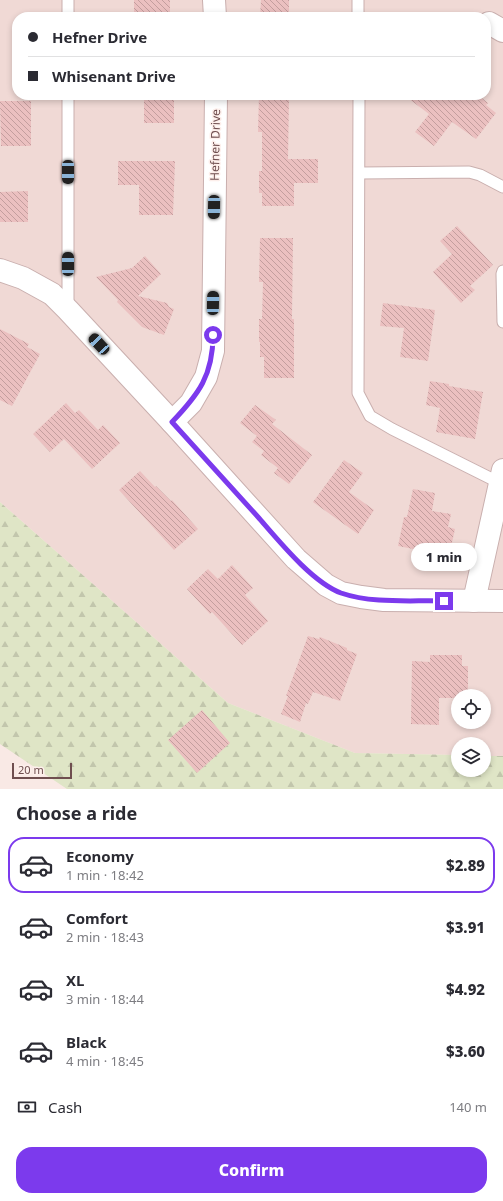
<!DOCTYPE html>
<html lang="en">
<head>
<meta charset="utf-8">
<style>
  body { margin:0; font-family:"Noto Sans",sans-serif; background:#f2f2f3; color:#2b2b33; height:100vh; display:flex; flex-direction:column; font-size:15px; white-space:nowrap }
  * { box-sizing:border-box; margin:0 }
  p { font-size:13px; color:#7c7c81 }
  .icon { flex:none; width:22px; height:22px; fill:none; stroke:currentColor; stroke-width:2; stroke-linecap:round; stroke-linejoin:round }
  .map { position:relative; height:789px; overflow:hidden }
  .sheet { display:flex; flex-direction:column; background:#fff; flex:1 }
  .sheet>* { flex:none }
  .hud { position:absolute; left:12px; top:12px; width:479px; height:88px; border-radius:16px; box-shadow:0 2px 6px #0003; display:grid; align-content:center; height:88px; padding:0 16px; background:#fff }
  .buttons { position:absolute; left:451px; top:689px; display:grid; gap:8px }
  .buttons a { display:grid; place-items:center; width:40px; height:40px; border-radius:50%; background:#fff; box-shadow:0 2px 6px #0003; font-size:20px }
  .scale { position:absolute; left:12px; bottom:10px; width:60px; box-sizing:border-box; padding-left:4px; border:2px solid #6f4e4f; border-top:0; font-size:11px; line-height:14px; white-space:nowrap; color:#6f4e4f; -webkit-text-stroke:3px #fdefeb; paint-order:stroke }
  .end { position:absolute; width:18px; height:18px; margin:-9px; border:5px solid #7c3aed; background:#fff; box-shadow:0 0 0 2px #fff }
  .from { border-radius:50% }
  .bubble { position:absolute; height:28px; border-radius:14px; background:#fff; box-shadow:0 2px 6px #0003; font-size:13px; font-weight:800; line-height:28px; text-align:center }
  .car { position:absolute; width:12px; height:24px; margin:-12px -6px; border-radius:5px; box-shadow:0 0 3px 1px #0007; background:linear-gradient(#222 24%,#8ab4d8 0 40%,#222 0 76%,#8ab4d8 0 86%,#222 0) }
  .hud b { display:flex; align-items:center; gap:14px; height:38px; font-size:15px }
  .hud b+b { border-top:1px solid #e1e1e2 }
  .hud i { width:10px; height:10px; background:#2b2b33 }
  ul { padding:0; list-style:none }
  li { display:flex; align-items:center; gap:12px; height:56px; margin:0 8px 6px; padding:0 8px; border:2px solid transparent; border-radius:16px }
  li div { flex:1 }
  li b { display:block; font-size:15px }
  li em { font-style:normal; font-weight:800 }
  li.active { border-color:#7c3aed }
  li>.icon { width:36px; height:36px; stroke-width:1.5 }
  h2 { padding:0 16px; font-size:18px; line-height:48px }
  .pay { display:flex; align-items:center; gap:10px; height:44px; padding:0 16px; font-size:15px }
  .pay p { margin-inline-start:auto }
  .button { display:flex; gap:8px; margin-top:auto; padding:8px 16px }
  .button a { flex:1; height:46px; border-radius:16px; background:#7c3aed; color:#fff; font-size:16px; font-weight:800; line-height:46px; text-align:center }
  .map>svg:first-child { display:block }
  .residential { fill:#f0d9d5; fill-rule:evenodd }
  .forest { fill:url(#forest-firs) }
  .building { fill:url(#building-back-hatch) }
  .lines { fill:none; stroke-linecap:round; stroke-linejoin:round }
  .service-casing { stroke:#c9afae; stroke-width:13 }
  .minor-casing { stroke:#c9afae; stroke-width:24 }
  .service { stroke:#fff; stroke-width:11 }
  .minor { stroke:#fff; stroke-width:22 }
  .route { stroke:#7c3aed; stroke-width:5 }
  .labels { text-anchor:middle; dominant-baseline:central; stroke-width:3; stroke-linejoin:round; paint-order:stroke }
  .street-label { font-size:12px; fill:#6f4e4f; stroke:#fdefeb }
</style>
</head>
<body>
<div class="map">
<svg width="503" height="789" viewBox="0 0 503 789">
  <defs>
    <pattern id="forest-firs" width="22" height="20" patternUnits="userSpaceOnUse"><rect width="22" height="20" fill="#dfe5c6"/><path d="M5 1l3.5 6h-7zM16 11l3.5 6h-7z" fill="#c2c6ac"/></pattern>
    <pattern id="building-back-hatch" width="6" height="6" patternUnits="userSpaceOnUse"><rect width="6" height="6" fill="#ebc0c0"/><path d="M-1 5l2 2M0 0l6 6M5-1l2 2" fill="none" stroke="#c39e9e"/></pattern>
  </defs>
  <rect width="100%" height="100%" fill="#f9e9e5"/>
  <path class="residential" d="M0,0H503V756H484V744H458V755L355,753L228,703L0,502ZM17,17H486V95H17ZM458,696H484V722H458Z"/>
  <polygon class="forest" points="0,502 228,703 355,753 458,755 458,770 484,770 484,756 503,756 503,789 67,789 0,744"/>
  <g class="building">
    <rect x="134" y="0" width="36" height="17"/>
    <polygon points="261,0 289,0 289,17 260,17"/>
    <rect x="144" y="95" width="30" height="28"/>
    <polygon points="259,95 289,95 288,159 318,159 318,183 294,183 294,206 262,206 262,193 259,193 259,171 262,171 262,132 258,132"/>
    <polygon points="404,95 478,95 488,103 486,105 496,113 476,139 452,122 434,146 415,132 429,114"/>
    <polygon points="0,101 31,101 31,146 1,146"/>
    <polygon points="118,161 175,161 173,215 139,215 139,185 118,185"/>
    <polygon points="28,191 28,222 0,222 0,192"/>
    <polygon points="457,226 493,265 470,286 475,290 461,303 433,272 452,254 440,241"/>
    <polygon points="260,238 293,238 292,319 294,319 294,378 264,378 264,357 260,357 260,342 259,342 259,319 262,319 263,282 259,282"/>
    <polygon points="145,256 161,274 138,296 167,303 169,307 174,309 164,335 142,327 117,302 118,300 96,277 132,268"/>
    <polygon points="383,303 435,310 428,361 400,357 404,328 380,326"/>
    <polygon points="0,329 29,344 27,347 40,354 12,406 0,400"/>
    <polygon points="430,381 449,384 449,386 483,392 475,439 436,432 440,408 426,405"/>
    <polygon points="66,403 75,413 79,410 98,430 103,425 120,443 92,469 64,439 50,452 33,434"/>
    <polygon points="255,405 276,420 272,424 312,455 289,484 274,473 278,468 261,455 264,451 252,442 257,436 240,423"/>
    <polygon points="344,460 363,473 349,492 374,510 358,534 313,502"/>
    <polygon points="140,471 155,487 156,486 171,501 172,500 198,529 174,550 119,490"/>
    <polygon points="413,489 435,493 432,511 451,514 448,527 455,529 449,556 398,546 404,517 407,517"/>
    <polygon points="232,565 253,588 245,595 268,621 242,645 212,612 210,614 187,589 208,569 218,579"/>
    <polygon points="308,636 319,639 320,637 347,648 347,650 357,654 340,701 313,692 308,704 306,703 300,722 281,714 288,696 286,696"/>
    <polygon points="430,655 462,655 462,666 468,666 468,696 458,696 458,698 439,698 439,725 411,724 412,661 430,662"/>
    <polygon points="202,710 230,743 197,773 168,740"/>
  </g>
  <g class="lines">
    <defs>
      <g id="service">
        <polyline points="68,0 68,17"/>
        <polyline points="358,0 358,17"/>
        <polyline points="68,95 68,308"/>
        <polyline points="359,95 358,393 370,416 392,429 500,483"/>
        <polyline points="360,173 469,172 480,175 503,187"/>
        <polyline points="503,271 502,274 503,322"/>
      </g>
      <g id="minor">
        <polyline points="214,0 215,17"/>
        <polyline points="489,23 503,31"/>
        <polyline points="0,270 23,278 52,294 68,310 172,422 296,559 326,585 341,593 361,597 384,600 503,601"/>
        <polyline points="172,422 191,403 206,377 213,351 216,95"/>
        <polyline points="474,601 503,470"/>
      </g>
    </defs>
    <use href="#service" class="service-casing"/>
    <use href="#minor" class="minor-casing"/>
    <use href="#service" class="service"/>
    <use href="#minor" class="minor"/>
  </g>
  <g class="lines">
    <path class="route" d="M213,335C213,375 199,394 172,422C201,454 230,486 258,517C279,541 312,582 341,593C373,604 411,600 444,601"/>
  </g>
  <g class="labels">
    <g class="street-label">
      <text transform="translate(215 145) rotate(-89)">Hefner Drive</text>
    </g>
  </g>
</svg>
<div class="buttons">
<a><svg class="icon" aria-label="locate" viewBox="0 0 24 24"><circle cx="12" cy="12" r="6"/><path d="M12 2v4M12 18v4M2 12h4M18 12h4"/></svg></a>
<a><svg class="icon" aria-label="layers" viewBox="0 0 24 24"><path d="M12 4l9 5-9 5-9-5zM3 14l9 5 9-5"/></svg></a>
</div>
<div class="scale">20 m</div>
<i class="end from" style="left:213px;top:335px"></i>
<i class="end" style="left:444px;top:601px"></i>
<div class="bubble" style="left:411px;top:543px;width:66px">1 min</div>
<i class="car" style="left:68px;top:172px;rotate:180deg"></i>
<i class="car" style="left:214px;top:207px;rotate:181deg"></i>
<i class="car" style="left:68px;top:264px;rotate:0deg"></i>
<i class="car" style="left:213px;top:303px;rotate:1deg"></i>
<i class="car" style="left:99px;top:344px;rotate:317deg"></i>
<div class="hud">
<b><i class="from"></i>Hefner Drive</b>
<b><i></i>Whisenant Drive</b>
</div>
</div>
<section class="sheet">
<h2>Choose a ride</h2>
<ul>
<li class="active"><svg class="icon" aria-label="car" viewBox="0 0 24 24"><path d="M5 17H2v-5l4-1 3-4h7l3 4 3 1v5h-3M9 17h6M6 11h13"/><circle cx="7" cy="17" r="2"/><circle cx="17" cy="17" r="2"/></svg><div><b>Economy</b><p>1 min · 18:42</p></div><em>$2.89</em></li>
<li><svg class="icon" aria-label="car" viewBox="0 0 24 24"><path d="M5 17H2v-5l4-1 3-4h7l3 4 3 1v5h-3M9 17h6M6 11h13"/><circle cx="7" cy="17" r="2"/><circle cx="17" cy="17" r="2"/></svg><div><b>Comfort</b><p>2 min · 18:43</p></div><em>$3.91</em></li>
<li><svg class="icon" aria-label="car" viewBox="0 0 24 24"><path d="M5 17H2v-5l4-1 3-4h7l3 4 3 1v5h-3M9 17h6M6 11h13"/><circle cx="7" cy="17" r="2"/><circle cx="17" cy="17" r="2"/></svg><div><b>XL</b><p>3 min · 18:44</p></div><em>$4.92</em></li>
<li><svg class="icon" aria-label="car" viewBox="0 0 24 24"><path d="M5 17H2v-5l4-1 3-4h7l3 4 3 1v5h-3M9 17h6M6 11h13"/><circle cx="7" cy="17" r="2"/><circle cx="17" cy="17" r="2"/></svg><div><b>Black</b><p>4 min · 18:45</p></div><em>$3.60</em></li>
</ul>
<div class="pay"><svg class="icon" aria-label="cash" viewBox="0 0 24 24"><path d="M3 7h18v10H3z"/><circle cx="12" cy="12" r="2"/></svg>Cash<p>140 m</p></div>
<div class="button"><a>Confirm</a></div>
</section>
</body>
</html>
